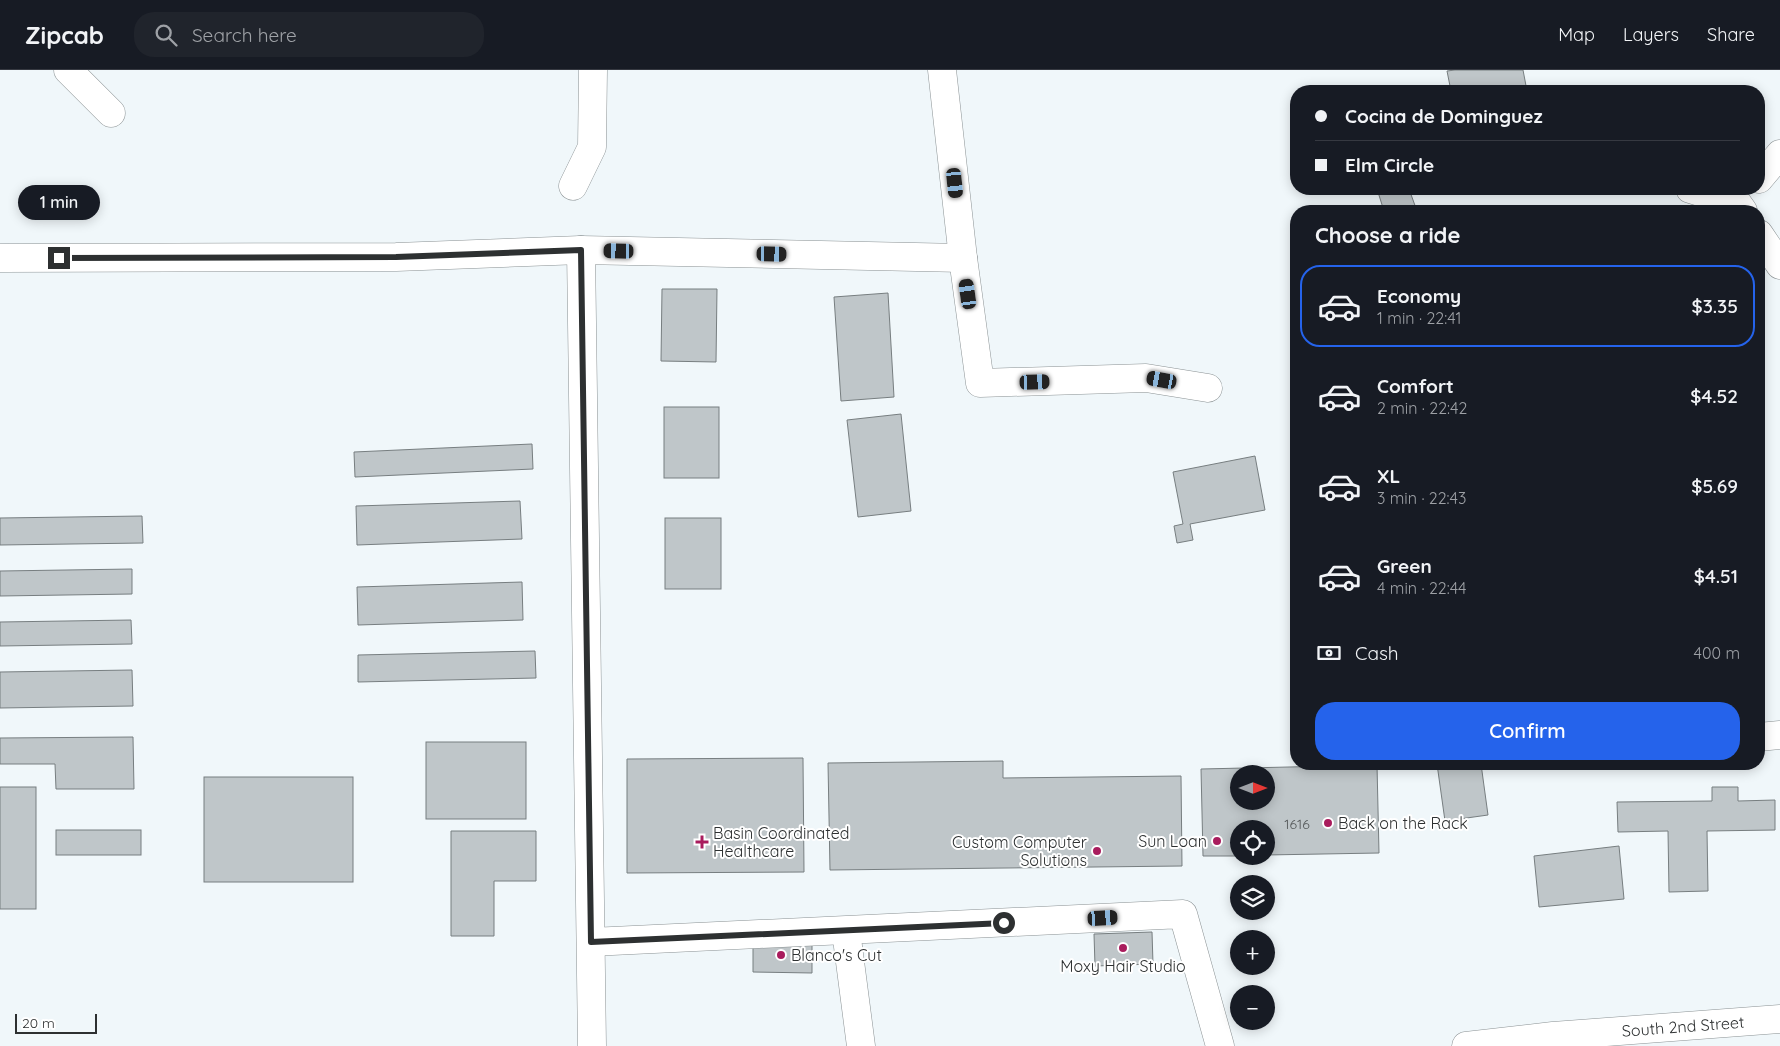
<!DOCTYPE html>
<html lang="en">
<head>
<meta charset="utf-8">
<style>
  body { margin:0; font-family:Quicksand,sans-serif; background:#20242c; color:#f1f3f6; height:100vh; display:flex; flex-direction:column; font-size:19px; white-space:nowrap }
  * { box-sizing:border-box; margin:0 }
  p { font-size:16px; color:#9ea1a6 }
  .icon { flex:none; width:28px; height:28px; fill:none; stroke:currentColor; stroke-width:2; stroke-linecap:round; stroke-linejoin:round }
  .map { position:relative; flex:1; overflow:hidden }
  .drawer { position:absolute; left:1290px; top:135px; width:475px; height:565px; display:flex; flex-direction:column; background:#171b24; border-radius:20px; box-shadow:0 2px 12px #0003 }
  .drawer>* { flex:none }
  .hud { position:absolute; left:1290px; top:15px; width:475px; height:110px; border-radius:20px; box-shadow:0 2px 12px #0003; display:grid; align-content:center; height:110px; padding:0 25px; background:#171b24 }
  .needle { width:32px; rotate:90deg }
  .fabs { position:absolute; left:1230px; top:695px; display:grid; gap:10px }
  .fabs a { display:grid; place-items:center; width:45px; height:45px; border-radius:50%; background:#171b24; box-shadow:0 2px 12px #0003; font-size:25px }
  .scale { position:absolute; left:15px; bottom:12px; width:82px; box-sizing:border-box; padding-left:5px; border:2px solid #2d3031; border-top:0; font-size:14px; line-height:18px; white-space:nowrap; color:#2d3031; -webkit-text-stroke:4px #fff; paint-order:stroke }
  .end { position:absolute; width:22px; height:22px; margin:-11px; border:6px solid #2d3031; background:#fff; box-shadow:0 0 0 2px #fff }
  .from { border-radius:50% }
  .bubble { position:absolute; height:35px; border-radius:18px; background:#171b24; box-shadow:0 2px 12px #0003; font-size:16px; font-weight:600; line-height:35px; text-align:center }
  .car { position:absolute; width:15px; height:30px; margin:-15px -8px; border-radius:6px; box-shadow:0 0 4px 1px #0007; background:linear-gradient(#222 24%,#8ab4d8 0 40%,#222 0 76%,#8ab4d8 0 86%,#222 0) }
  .hud b { display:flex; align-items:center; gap:18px; height:48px; font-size:19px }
  .hud b+b { border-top:1px solid #363941 }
  .hud i { width:12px; height:12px; background:#f1f3f6 }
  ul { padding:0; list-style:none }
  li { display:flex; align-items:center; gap:15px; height:82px; margin:0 10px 8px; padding:0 15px; border:2px solid transparent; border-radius:20px }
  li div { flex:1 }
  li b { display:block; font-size:19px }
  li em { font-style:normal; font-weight:600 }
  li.on { border-color:#2563eb }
  li>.icon { width:45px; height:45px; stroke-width:1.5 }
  h2 { padding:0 25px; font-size:22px; line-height:60px }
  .pay { display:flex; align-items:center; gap:12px; height:55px; padding:0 25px; font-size:19px }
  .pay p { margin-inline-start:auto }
  .cta { display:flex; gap:10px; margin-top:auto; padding:10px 25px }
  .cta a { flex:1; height:58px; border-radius:20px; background:#2563eb; color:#fff; font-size:20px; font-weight:600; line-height:58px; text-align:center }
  header { display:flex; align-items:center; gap:30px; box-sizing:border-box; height:70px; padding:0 25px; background:#171b24; border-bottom:1px solid #363941 }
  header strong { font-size:24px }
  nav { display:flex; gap:28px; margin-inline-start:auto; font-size:18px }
  .search { width:350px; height:45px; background:#20242c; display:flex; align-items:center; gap:12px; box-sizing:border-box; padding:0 18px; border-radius:20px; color:#9ea1a6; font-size:19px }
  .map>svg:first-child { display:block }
  .building { fill:#bfc6c9; stroke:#777e80; fill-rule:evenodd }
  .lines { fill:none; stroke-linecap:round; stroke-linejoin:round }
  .minor-casing { stroke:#8b9294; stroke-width:29 }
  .major-casing { stroke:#8b9294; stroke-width:29 }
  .minor { stroke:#fff; stroke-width:28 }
  .major { stroke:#fff; stroke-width:28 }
  .route { stroke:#2d3031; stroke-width:6 }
  .poi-dot { fill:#a91c5d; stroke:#fff; stroke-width:2 }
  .labels { text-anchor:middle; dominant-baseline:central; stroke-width:4; stroke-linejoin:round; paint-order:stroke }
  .number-label { font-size:14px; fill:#525657 }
  .poi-label { font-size:16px; fill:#2d3031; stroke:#fff; text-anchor:start }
  .street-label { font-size:16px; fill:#2d3031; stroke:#fff }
</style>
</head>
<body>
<header>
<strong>Zipcab</strong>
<div class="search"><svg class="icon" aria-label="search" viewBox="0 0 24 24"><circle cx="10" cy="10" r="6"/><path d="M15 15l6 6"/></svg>Search here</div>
<nav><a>Map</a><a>Layers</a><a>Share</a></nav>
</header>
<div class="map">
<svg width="1780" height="976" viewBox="0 0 1780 976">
  <rect width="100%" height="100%" fill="#f0f7fa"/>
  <g class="building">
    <polygon points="1455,0 1523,0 1527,21 1451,21 1447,1"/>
    <polygon points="1377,119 1409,119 1417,141 1384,141"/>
    <polygon points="662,219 717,219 716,292 661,291"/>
    <polygon points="888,223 894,327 841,331 834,227"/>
    <rect x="664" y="337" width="55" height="71"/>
    <polygon points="901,344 911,441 858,447 847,350"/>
    <polygon points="532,374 533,399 355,407 354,382"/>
    <polygon points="1255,386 1265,440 1190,454 1193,470 1177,473 1174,456 1183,454 1173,402"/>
    <polygon points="520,431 522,469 357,475 356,436"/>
    <polygon points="142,446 143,473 0,475 0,448"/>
    <rect x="665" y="448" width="56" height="71"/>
    <polygon points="132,499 132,524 0,526 0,501"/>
    <polygon points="522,512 523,550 358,555 357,517"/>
    <polygon points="131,550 132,574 0,576 0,552"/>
    <polygon points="535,581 536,608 358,612 358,585"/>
    <polygon points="132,600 133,636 0,638 0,602"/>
    <polygon points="133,667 134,719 56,719 55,694 0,694 0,668"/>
    <rect x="426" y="672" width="100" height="77"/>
    <polygon points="803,688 804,802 627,803 627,689"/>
    <polygon points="1003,691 1003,708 1181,706 1182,796 830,800 828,693"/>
    <polygon points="1437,694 1481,694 1488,745 1445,751"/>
    <path d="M1377,695L1379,783L1266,785V759H1239V786H1203L1201,699ZM1239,704H1266V731H1239Z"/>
    <rect x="204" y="707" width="149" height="105"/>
    <rect x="0" y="717" width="36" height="122"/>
    <polygon points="1712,717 1738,717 1738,731 1775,730 1775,760 1707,761 1708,821 1669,822 1668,761 1618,762 1617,732 1712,731"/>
    <rect x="56" y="760" width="85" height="25"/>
    <polygon points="451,761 536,761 536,811 494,811 494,866 451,866"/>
    <polygon points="1619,776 1624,829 1539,837 1534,786"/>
    <polygon points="1152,862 1153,894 1095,896 1094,864"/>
    <polygon points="753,873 812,874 812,903 753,902"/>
  </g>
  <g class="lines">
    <defs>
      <g id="minor">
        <polyline points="68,0 111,43"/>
        <polyline points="942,0 963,188 980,313 1146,308 1208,318"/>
        <polyline points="1759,109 1780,84"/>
        <polyline points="573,116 592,77 593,0"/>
        <polyline points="1690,119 1738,134 1743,141"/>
        <polyline points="1759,164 1780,195"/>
        <polyline points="581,180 592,976"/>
        <polyline points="0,188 396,187 581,180 963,188"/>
        <polyline points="1759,667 1780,665"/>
        <polyline points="846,861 861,976"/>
        <polyline points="591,872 1183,844 1220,976"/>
      </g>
      <g id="major">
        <path id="s1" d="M1466,976L1553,966L1780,949"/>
      </g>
    </defs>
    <use href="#minor" class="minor-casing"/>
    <use href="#major" class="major-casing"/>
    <use href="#minor" class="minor"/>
    <use href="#major" class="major"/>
  </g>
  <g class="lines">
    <polyline class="route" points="59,188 396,187 581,180 591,872 1004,853"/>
  </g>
  <g class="poi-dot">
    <circle cx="1328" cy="753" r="5"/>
    <circle cx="1217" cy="771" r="5"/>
    <path d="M699.5 764.5h5v5h5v5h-5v5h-5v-5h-5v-5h5z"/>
    <circle cx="1097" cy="781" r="5"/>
    <circle cx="1123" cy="878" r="5"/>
    <circle cx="781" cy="885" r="5"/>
  </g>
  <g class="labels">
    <g class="number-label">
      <text x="1297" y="754">1616</text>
    </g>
    <g class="poi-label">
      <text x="1338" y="753">Back on the Rack</text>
      <text x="713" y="763">Basin Coordinated<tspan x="713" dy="18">Healthcare</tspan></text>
      <text x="1207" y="771" text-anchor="end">Sun Loan</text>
      <text x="1087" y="772" text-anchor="end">Custom Computer<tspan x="1087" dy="18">Solutions</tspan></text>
      <text x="791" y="885">Blanco's Cut</text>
      <text x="1123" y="896" text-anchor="middle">Moxy Hair Studio</text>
    </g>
    <g class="street-label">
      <text stroke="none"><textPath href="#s1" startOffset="218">South 2nd Street</textPath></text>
    </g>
  </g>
</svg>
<div class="fabs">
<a><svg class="needle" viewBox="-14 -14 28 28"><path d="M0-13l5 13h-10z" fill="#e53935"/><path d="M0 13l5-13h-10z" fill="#9ea1a6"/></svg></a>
<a><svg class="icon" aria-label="locate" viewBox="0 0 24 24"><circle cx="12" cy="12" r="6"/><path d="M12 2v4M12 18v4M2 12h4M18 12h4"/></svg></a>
<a><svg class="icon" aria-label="layers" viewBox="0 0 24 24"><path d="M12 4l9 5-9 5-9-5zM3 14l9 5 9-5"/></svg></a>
<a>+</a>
<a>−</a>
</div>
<div class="scale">20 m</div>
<i class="end from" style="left:1004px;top:853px"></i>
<i class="end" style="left:59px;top:188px"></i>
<div class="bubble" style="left:18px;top:115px;width:82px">1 min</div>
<i class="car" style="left:955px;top:113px;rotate:174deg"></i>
<i class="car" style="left:619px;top:181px;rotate:271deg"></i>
<i class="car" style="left:772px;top:184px;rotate:91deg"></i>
<i class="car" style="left:968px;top:224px;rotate:352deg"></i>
<i class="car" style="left:1162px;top:310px;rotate:280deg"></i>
<i class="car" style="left:1035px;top:312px;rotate:88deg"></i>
<i class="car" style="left:1103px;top:848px;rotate:87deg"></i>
<div class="hud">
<b><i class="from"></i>Cocina de Dominguez</b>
<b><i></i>Elm Circle</b>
</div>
<section class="drawer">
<h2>Choose a ride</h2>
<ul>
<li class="on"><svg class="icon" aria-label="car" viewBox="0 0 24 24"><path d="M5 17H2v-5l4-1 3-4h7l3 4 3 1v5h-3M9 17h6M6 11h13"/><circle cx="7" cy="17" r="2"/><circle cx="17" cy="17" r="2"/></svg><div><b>Economy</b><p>1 min · 22:41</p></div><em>$3.35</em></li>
<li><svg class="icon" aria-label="car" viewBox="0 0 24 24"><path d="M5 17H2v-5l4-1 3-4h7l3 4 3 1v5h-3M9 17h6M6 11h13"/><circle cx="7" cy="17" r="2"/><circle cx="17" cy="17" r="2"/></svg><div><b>Comfort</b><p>2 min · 22:42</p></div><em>$4.52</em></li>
<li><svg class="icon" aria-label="car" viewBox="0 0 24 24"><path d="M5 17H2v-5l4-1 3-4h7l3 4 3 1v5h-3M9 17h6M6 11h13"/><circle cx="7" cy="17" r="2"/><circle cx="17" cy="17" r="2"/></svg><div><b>XL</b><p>3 min · 22:43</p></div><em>$5.69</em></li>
<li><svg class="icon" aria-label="car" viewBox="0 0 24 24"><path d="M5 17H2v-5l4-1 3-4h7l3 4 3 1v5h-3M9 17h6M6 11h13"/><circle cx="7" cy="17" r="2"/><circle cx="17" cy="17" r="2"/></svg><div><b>Green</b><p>4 min · 22:44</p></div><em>$4.51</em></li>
</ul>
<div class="pay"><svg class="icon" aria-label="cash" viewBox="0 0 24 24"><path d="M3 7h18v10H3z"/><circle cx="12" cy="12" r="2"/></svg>Cash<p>400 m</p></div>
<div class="cta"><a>Confirm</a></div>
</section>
</div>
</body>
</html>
